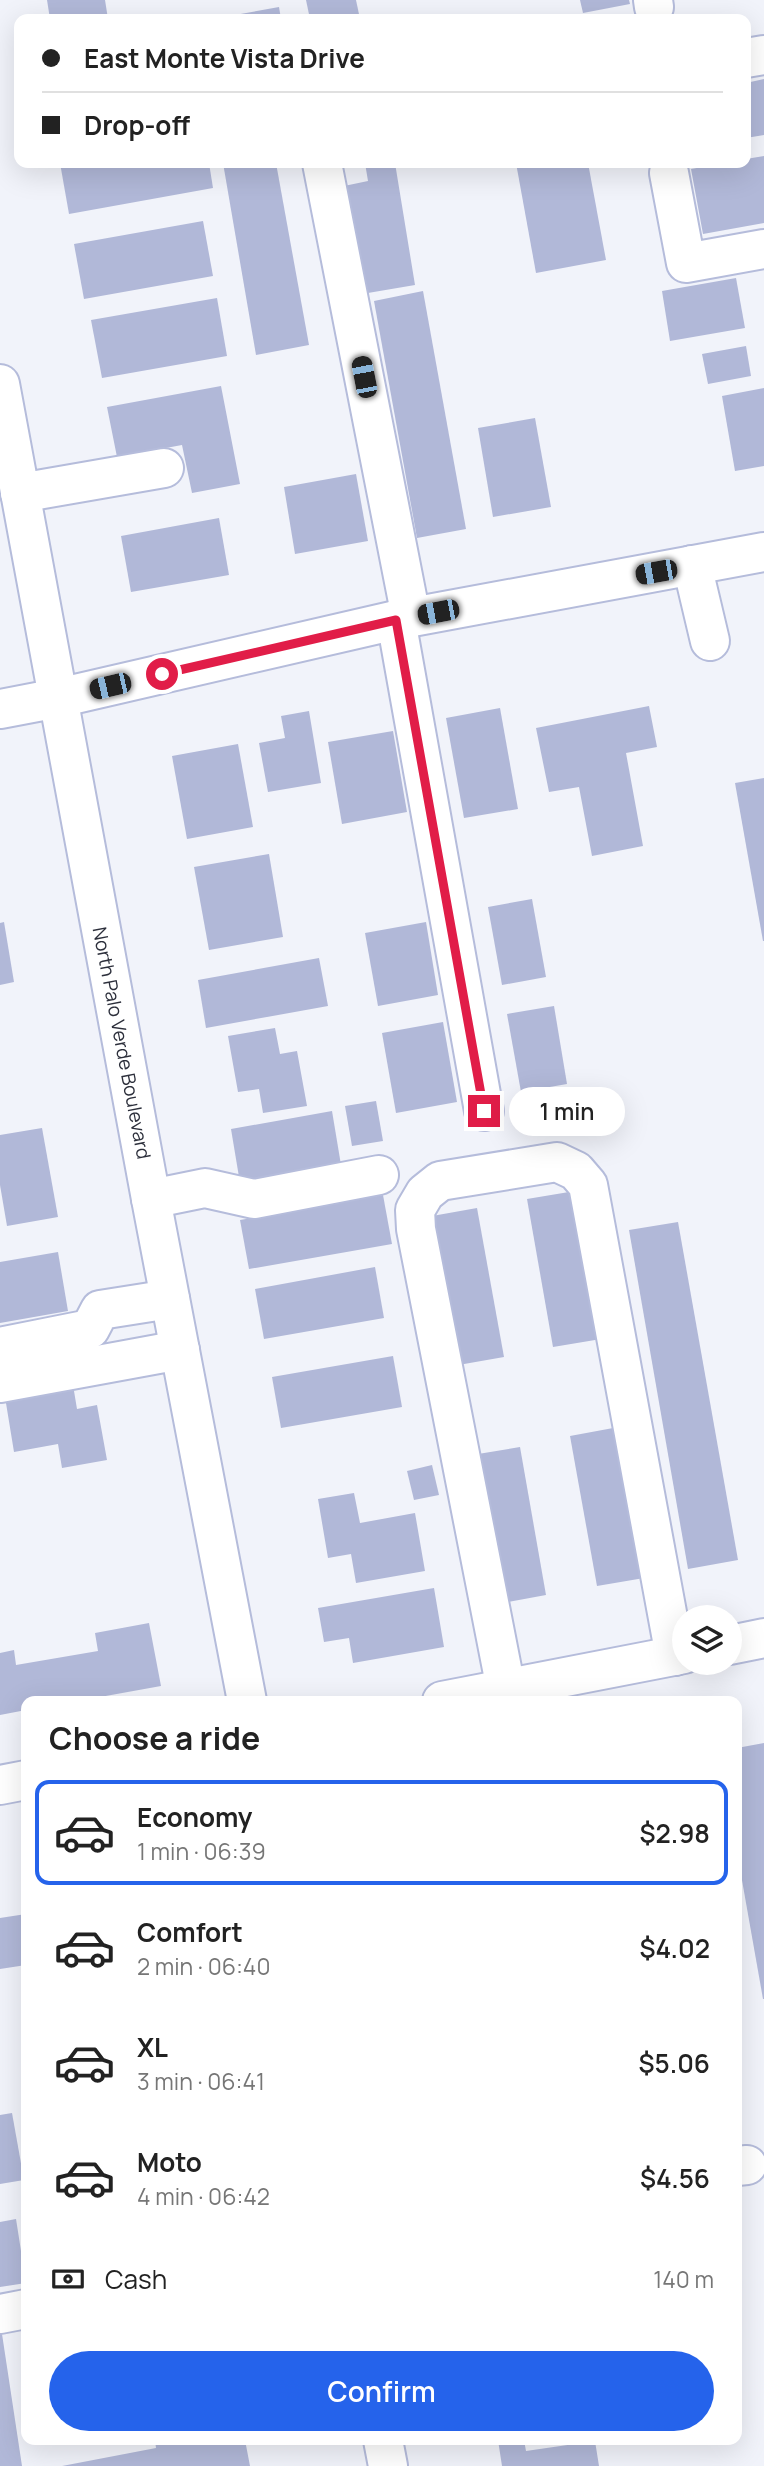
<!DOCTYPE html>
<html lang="en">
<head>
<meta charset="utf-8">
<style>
  body { margin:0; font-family:Manrope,sans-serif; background:#f2f2f2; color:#222; height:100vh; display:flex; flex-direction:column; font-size:26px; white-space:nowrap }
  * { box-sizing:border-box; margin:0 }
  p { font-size:23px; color:#767676 }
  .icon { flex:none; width:38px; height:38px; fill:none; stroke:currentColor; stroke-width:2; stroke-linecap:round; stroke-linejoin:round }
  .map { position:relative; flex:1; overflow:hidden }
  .drawer { position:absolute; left:21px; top:1696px; width:721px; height:749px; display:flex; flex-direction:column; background:#fff; border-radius:14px; box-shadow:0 7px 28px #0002 }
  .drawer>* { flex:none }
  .guide { position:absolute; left:14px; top:14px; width:737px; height:154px; border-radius:14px; box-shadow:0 7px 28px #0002; display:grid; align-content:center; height:154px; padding:0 28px; background:#fff }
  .buttons { position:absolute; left:672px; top:1605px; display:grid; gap:14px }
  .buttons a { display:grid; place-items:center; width:70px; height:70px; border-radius:50%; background:#fff; box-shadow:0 7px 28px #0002; font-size:35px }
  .end { position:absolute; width:32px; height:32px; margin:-16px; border:9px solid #e11d48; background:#fff; box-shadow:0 0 0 4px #fff }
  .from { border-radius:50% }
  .bubble { position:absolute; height:49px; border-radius:24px; background:#fff; box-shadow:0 7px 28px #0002; font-size:23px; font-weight:600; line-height:49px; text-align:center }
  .car { position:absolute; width:21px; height:42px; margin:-21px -10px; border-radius:9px; box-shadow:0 0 5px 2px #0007; background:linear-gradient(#222 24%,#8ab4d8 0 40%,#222 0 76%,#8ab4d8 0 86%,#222 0) }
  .guide b { display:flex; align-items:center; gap:24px; height:66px; font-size:26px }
  .guide b+b { border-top:2px solid #e0e0e0 }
  .guide i { width:18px; height:18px; background:#222 }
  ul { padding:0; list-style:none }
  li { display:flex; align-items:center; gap:21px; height:105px; margin:0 14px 10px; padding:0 14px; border:4px solid transparent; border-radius:14px }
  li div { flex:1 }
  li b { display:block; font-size:26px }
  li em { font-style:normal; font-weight:600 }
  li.selected { border-color:#2563eb }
  li>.icon { width:63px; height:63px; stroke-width:1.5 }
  h2 { padding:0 28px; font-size:32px; line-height:84px }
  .pay { display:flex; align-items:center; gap:18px; height:77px; padding:0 28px; font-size:26px }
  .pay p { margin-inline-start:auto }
  .action { display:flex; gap:14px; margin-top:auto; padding:14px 28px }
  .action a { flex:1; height:80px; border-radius:42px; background:#2563eb; color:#fff; font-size:28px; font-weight:600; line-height:80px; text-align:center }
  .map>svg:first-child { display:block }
  .building { fill:#b1b8d8 }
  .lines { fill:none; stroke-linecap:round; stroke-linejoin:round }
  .minor-casing { stroke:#b5bcdb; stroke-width:42 }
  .minor { stroke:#fff; stroke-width:38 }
  .route { stroke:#e11d48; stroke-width:9 }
  .labels { text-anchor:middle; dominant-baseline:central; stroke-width:6; stroke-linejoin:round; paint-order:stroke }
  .street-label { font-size:19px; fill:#2c2f3b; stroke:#fff }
</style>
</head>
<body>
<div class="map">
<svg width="764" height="2466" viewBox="0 0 764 2466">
  <rect width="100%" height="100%" fill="#f1f3fa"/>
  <g class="building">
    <polygon points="47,0 105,0 108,19 50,19"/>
    <polygon points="306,0 356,0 360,19 310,19"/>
    <polygon points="580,0 629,0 630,4 583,13"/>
    <polygon points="279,7 281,19 218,19 218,18"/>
    <polygon points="764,79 764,135 746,138 746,83"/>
    <polygon points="764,156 764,223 703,234 691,169 725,163 746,163 746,159"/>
    <polygon points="60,163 209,163 213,188 69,214"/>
    <polygon points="223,163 276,163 309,345 256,355"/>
    <polygon points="365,163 395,163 415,285 362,294 344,186 368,181"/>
    <polygon points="516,163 588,163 606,260 536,273"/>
    <polygon points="203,221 213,276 84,299 74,244"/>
    <polygon points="736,278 745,328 670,341 662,291"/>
    <polygon points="423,291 466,529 417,538 374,301"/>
    <polygon points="217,298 227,356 102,378 91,320"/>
    <polygon points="746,346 751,376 708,384 702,354"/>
    <polygon points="221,386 240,484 192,493 182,445 117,457 107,407"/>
    <polygon points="764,388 764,466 735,471 722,396"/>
    <polygon points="535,418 551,507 493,517 478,428"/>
    <polygon points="356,474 368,541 295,554 284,487"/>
    <polygon points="219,518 229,575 131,592 121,536"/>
    <polygon points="649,706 657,747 626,753 643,846 592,856 579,787 549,792 536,728"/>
    <polygon points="500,708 518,809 464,818 446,718"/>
    <polygon points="309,711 321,783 268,792 259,743 285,738 281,716"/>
    <polygon points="393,731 407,812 342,824 328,742"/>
    <polygon points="238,744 253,827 187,839 172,756"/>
    <polygon points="764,778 764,941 763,941 735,783"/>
    <polygon points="269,854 283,937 209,950 194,867"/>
    <polygon points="532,899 546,977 502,985 488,907"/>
    <polygon points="4,922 14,982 0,985 0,923"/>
    <polygon points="426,922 438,995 378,1006 365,933"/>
    <polygon points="319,958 328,1006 206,1028 198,980"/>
    <polygon points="554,1006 567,1084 521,1092 507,1014"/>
    <polygon points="443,1022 457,1102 396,1113 382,1033"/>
    <polygon points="275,1028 280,1054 297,1051 307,1106 263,1113 259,1089 238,1092 228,1036"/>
    <polygon points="376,1101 383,1141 352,1146 345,1106"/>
    <polygon points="332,1111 341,1165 240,1183 231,1129"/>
    <polygon points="42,1128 58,1217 7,1226 0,1185 0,1135"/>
    <polygon points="581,1190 607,1338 553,1347 527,1199"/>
    <polygon points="383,1195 392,1244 249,1269 240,1220"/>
    <polygon points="477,1208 504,1357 447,1367 421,1218"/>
    <polygon points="678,1222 738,1560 688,1569 629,1230"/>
    <polygon points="58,1252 68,1311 0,1323 0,1262"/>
    <polygon points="375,1267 384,1318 264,1339 255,1289"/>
    <polygon points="393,1356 402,1407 281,1428 272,1377"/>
    <polygon points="73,1385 77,1409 97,1405 107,1460 62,1468 58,1444 14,1452 5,1397"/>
    <polygon points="624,1426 650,1577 597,1586 570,1436"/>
    <polygon points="520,1447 546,1595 492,1605 466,1456"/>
    <polygon points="432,1465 439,1495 414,1500 407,1471"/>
    <polygon points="354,1493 360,1523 415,1513 425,1571 356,1583 351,1554 328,1558 318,1499"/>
    <polygon points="434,1588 444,1647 353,1663 349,1638 324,1642 318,1608"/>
    <polygon points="149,1623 161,1686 78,1701 26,1701 26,1710 0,1715 0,1653 14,1650 16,1665 98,1651 95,1633"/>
    <polygon points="764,1743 764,1999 763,1999 737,1852 737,1748"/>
    <polygon points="26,1914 26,1965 0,1969 0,1918"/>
    <rect x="737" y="2049" width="3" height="100"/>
    <polygon points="12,2113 24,2180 0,2184 0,2115"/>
    <polygon points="16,2219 26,2283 0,2287 0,2222"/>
    <polygon points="0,2334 2,2334 22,2466 0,2466"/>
    <polygon points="155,2440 245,2440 250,2466 62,2466 156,2448"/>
    <polygon points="498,2440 524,2440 526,2451 595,2441 599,2466 502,2466"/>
  </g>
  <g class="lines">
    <defs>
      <g id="minor">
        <polyline points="653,0 654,7"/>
        <polyline points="746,58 764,55"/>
        <polyline points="322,163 411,617"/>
        <polyline points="669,173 686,263 764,249"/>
        <polyline points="0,384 151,1199 247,1701"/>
        <polyline points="20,493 164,468"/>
        <polyline points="692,565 710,641"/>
        <polyline points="396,620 484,1111"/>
        <polyline points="0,709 58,698 396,620 764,552"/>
        <polyline points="151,1199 205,1188 254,1199 379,1175"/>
        <polyline points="0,1347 90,1329 100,1310 170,1299"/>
        <polyline points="0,1383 180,1350"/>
        <polyline points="730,1645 764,1638"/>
        <polyline points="506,1689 416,1229 415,1210 425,1193 440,1181 557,1162 576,1171 588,1185 675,1656"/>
        <polyline points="442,1701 684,1654"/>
        <polyline points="0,1785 26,1780"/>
        <polyline points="737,2166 747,2165"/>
        <polyline points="0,2314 26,2309"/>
        <polyline points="383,2440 388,2466"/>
      </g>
    </defs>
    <use href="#minor" class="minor-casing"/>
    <use href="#minor" class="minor"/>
  </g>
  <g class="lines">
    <polyline class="route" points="162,674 396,620 484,1111"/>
  </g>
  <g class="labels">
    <g class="street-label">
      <text transform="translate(122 1043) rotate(79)">North Palo Verde Boulevard</text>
    </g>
  </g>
</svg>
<div class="buttons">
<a><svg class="icon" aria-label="layers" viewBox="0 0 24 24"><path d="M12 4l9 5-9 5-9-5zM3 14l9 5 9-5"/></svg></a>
</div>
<i class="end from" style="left:162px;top:674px"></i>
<i class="end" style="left:484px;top:1111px"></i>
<div class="bubble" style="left:509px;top:1087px;width:116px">1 min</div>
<i class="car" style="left:364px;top:377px;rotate:349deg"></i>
<i class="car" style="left:656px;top:572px;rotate:260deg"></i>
<i class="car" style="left:438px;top:612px;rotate:259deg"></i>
<i class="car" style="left:110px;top:686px;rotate:257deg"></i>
<div class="guide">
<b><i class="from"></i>East Monte Vista Drive</b>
<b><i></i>Drop-off</b>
</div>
<section class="drawer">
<h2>Choose a ride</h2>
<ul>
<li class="selected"><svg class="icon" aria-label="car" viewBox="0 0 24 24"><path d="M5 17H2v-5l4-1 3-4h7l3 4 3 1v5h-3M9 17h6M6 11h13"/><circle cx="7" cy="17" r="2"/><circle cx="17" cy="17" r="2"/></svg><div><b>Economy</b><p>1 min · 06:39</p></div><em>$2.98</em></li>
<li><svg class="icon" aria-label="car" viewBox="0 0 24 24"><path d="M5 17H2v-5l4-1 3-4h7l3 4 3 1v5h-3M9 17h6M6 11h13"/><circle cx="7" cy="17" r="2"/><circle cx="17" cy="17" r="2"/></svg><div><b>Comfort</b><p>2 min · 06:40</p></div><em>$4.02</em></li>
<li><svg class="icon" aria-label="car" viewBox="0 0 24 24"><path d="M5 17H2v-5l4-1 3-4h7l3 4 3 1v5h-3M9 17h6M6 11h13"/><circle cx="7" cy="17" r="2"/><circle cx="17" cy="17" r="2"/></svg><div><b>XL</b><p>3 min · 06:41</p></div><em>$5.06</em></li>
<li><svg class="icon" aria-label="car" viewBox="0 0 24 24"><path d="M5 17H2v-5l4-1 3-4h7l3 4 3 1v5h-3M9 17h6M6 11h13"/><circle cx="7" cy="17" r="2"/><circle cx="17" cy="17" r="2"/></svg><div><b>Moto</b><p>4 min · 06:42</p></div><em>$4.56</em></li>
</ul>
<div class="pay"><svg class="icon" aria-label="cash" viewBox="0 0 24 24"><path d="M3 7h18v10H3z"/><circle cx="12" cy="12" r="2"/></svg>Cash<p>140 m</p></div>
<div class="action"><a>Confirm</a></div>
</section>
</div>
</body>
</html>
